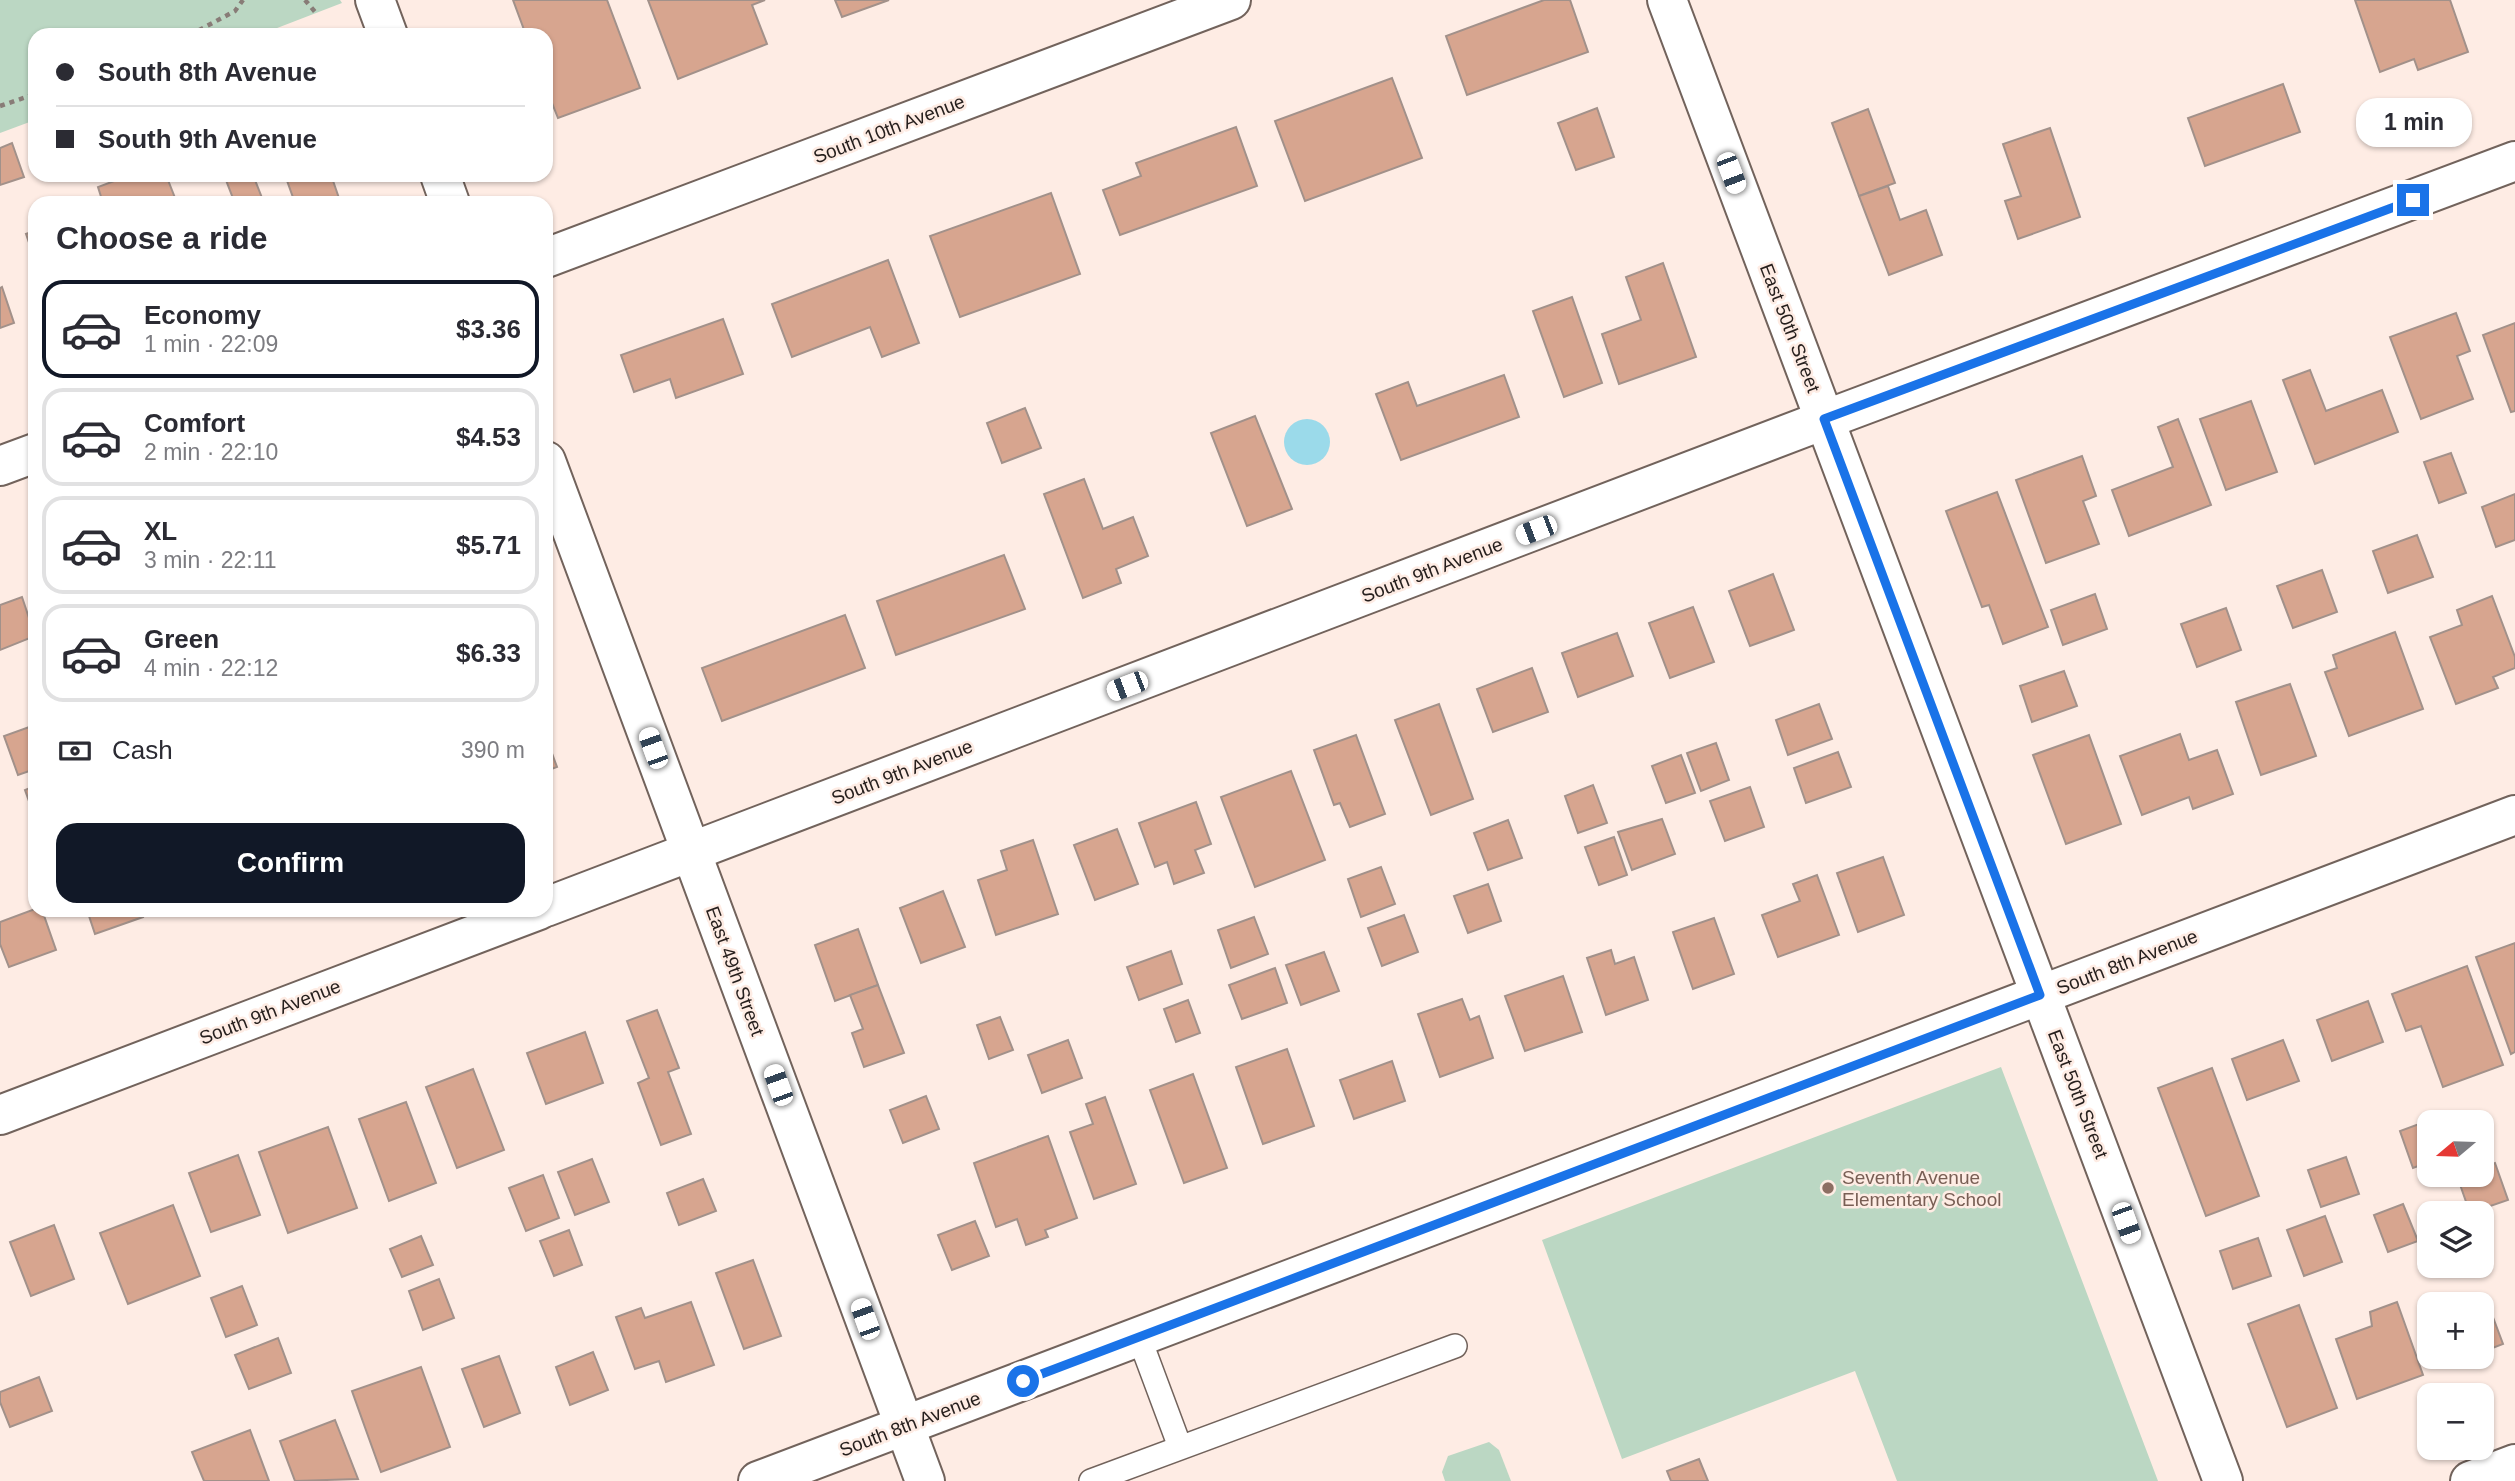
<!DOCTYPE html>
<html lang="en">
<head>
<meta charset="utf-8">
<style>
  body { margin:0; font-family:Helvetica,sans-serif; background:#f7f7f7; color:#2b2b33; height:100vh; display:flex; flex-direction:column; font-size:26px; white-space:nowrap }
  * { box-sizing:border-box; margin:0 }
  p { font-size:23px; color:#7c7c81 }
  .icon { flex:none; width:38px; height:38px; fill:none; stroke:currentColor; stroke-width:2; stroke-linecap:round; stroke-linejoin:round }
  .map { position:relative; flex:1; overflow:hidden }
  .side { position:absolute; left:28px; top:196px; width:525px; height:721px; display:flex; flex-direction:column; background:#fff; border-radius:21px; box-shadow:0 2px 5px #0004 }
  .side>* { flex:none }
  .hud { position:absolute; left:28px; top:28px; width:525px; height:154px; border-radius:21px; box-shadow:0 2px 5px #0004; display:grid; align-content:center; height:154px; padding:0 28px; background:#fff }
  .needle { width:46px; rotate:251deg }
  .tools { position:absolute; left:2417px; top:1110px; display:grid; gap:14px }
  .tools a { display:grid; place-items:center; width:77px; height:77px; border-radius:14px; background:#fff; box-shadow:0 2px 5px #0004; font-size:35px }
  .end { position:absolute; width:32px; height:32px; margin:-16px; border:9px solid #1a73e8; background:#fff; box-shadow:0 0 0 4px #fff }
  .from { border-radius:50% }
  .bubble { position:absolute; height:49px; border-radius:21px; background:#fff; box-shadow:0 2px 5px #0004; font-size:23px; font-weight:700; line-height:49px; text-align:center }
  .car { position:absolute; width:21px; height:42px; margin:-21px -10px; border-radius:9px; box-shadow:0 0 5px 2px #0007; background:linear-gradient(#fff 24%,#345 0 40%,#fff 0 76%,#345 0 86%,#fff 0) }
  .hud b { display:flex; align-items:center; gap:24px; height:66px; font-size:26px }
  .hud b+b { border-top:2px solid #e1e1e2 }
  .hud i { width:18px; height:18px; background:#2b2b33 }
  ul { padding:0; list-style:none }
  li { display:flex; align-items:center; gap:21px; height:98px; margin:0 14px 10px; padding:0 14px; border:4px solid #e1e1e2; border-radius:21px }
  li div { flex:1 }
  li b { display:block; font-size:26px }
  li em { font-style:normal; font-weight:700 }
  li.selected { border-color:#111827 }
  li>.icon { width:63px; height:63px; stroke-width:1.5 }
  h2 { padding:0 28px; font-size:32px; line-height:84px }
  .pay { display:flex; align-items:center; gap:18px; height:77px; padding:0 28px; font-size:26px }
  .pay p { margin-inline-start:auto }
  .cta { display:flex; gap:14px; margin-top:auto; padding:14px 28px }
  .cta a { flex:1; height:80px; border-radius:21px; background:#111827; color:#fff; font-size:28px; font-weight:700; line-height:80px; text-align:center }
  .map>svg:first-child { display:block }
  .green { fill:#bbd7c3 }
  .water { fill:#9bdaea }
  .building { fill:#d7a58f; stroke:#a2918a; stroke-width:2 }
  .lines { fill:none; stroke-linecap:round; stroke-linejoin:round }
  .service-casing { stroke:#72635c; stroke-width:26 }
  .minor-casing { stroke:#72635c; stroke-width:42 }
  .path { stroke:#887c77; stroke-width:4.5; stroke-dasharray:5 5; stroke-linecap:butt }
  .service { stroke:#fff; stroke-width:23 }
  .minor { stroke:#fff; stroke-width:38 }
  .route { stroke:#1a73e8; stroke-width:9 }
  .education-dot { fill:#8d6e63; stroke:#feece4; stroke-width:2.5 }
  .labels { text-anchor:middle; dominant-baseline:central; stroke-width:5; stroke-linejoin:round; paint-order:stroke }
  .street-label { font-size:19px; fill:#261f1d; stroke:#feece4 }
  .education-label { font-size:19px; fill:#785e54; stroke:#feece4; text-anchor:start }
</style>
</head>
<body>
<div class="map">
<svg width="2515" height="1481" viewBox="0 0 2515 1481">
  <rect width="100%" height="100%" fill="#feece4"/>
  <g class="green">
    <polygon points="0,0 340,0 342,3 259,35 35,35 35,120 0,133"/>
    <polygon points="2001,1067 2158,1481 1897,1481 1855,1371 1622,1459 1542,1240"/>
    <polygon points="1489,1442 1499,1450 1511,1481 1445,1481 1442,1472 1448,1456"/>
  </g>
  <circle class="water" cx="1307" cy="442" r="23"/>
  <g class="building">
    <polygon points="513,0 607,0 640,88 558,118 546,88 546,35 526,35"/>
    <polygon points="648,0 765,0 752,5 767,44 678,79"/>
    <polygon points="835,0 889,0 842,17"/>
    <polygon points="1544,0 1570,0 1588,52 1467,95 1446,36"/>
    <polygon points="2355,0 2450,0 2468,52 2418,70 2414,59 2380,72"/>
    <polygon points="1392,78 1422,158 1305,201 1275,121"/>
    <polygon points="2283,84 2300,132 2205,166 2188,118"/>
    <polygon points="1597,108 1614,157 1576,170 1558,123"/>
    <polygon points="1868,109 1895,183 1859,196 1832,123"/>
    <polygon points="1236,127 1257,186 1120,235 1103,190 1141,176 1136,163"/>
    <polygon points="2050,128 2080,217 2018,239 2005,201 2021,196 2003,144"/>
    <polygon points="12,143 24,177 0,185 0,148"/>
    <polygon points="130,175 166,175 177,203 103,203 98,187"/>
    <polygon points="224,175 253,175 264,203 228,203 234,201"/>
    <polygon points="285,175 331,175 340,201 334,203 295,203"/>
    <polygon points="1888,186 1900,220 1926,210 1942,255 1889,275 1859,196"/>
    <polygon points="1051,193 1080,274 960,317 930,236"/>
    <polygon points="35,231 35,260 26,234"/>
    <polygon points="888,260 919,343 882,357 870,327 792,357 772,304"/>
    <polygon points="1663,263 1696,357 1619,384 1602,334 1641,320 1626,277"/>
    <polygon points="2,287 14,323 0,328 0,288"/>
    <polygon points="1572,297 1602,383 1564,397 1533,311"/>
    <polygon points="2456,313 2470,351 2457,356 2473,399 2421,419 2390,337"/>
    <polygon points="723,319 743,374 676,398 670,379 634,392 621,355"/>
    <polygon points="2515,323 2515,411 2511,412 2483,335"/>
    <polygon points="2310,370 2326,411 2382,390 2398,432 2315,464 2283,380"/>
    <polygon points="1504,375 1519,417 1401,460 1376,394 1408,382 1417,406"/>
    <polygon points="2251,401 2277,472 2226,490 2200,419"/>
    <polygon points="1025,408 1041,448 1002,463 987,423"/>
    <polygon points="1255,416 1292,509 1247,526 1211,433"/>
    <polygon points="2178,419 2211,505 2129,536 2112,490 2173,467 2158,427"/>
    <polygon points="2451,453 2466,493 2439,503 2424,462"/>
    <polygon points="2082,456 2096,496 2083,501 2099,544 2046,563 2016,480"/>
    <polygon points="1084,479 1103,529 1133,517 1148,556 1116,569 1121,583 1083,598 1044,494"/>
    <polygon points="1997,492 2048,627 2003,644 1989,605 1982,607 1946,511"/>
    <polygon points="2515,494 2515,540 2496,547 2482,507"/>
    <polygon points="2417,535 2433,577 2388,593 2373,551"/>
    <polygon points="1004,555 1025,609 896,655 877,601"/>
    <polygon points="2322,570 2337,612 2293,628 2277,586"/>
    <polygon points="1773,574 1794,630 1750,646 1729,591"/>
    <polygon points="2095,594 2107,629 2063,645 2051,610"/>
    <polygon points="2492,596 2515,657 2515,668 2493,677 2498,688 2456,704 2430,637 2462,625 2457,610"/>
    <polygon points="22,597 35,636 0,650 0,605"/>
    <polygon points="1693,607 1714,662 1670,678 1649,623"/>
    <polygon points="2226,608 2241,650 2197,667 2181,624"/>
    <polygon points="845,615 865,668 722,721 702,668"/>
    <polygon points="2395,632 2423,709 2349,736 2325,672 2337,668 2333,655"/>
    <polygon points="1617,633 1633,676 1578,697 1562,653"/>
    <polygon points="1532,668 1548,712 1493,732 1477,689"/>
    <polygon points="2064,671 2077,706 2032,722 2020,686"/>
    <polygon points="2290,684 2316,756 2261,775 2236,702"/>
    <polygon points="1439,704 1473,799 1431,815 1395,720"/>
    <polygon points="1819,704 1832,739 1788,755 1776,720"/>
    <polygon points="35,725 35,769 18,775 4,736"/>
    <polygon points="2180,734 2189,760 2217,750 2233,794 2193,809 2189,797 2142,815 2120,756"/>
    <polygon points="1356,735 1385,814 1350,827 1340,803 1334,805 1314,750"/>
    <polygon points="2089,735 2121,824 2066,844 2033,755"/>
    <polygon points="546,737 557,767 546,771"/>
    <polygon points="1716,743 1729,780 1701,791 1687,753"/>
    <polygon points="1838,752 1851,787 1806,803 1794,768"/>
    <polygon points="1681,755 1695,793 1666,803 1652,766"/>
    <polygon points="1291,771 1325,860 1255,887 1221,797"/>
    <polygon points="1593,785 1607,823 1578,833 1565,796"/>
    <polygon points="35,786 35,818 25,790"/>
    <polygon points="1750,787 1764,827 1725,841 1710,801"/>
    <polygon points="1196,802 1211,844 1195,850 1204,873 1174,884 1167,862 1155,867 1139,823"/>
    <polygon points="1662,819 1675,854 1632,870 1618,832"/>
    <polygon points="1508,820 1522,858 1488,870 1474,833"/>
    <polygon points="1117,829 1138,884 1095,900 1074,845"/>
    <polygon points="1614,837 1627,875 1599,885 1585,847"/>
    <polygon points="1033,840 1058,914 996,935 978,880 1007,870 1001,851"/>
    <polygon points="1883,857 1904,915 1858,932 1837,873"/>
    <polygon points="1381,867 1395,904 1361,917 1348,879"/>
    <polygon points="1817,875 1839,935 1778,957 1762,915 1800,901 1793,884"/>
    <polygon points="1488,884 1501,921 1468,933 1454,896"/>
    <polygon points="943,891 965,947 921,963 900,908"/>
    <polygon points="35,909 42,910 56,950 9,967 0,944 0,922"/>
    <polygon points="87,910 141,910 143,917 95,934"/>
    <polygon points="1404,915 1418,952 1382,966 1368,928"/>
    <polygon points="1254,917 1268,954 1231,968 1218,930"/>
    <polygon points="1714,918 1734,974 1693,989 1673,932"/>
    <polygon points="858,929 878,985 835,1001 815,945"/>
    <polygon points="2515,943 2515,1052 2511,1054 2476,957"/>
    <polygon points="1611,950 1615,964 1634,957 1648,1000 1606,1015 1587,958"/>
    <polygon points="1171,951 1182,984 1139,1000 1127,967"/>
    <polygon points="1324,952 1339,991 1301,1005 1286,965"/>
    <polygon points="2467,966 2503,1065 2443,1087 2421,1026 2406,1031 2392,994"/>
    <polygon points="1275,968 1287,1003 1242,1019 1229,985"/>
    <polygon points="1563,976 1582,1032 1525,1051 1505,996"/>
    <polygon points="878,985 904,1053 864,1067 852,1033 863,1029 850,995"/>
    <polygon points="1462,999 1470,1020 1479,1016 1493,1058 1440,1077 1418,1014"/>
    <polygon points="1188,1000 1200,1033 1176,1042 1164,1009"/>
    <polygon points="2368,1001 2383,1042 2332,1061 2317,1020"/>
    <polygon points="657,1010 679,1068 668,1072 691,1134 661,1145 638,1083 649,1078 627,1021"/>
    <polygon points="1000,1017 1013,1050 989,1059 977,1025"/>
    <polygon points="585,1032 603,1083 546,1104 527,1053"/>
    <polygon points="1068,1040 1082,1078 1042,1093 1028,1055"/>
    <polygon points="2283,1040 2299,1081 2247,1100 2232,1059"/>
    <polygon points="1287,1049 1314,1126 1263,1144 1236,1067"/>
    <polygon points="1392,1061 1405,1101 1354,1119 1340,1080"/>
    <polygon points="2212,1068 2259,1196 2206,1216 2158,1088"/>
    <polygon points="473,1069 504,1150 457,1168 426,1087"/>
    <polygon points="1193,1074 1227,1168 1184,1183 1150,1090"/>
    <polygon points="926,1096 939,1129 903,1143 890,1110"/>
    <polygon points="1105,1097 1136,1184 1094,1199 1070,1132 1093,1124 1086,1104"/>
    <polygon points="406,1102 436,1183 389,1201 359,1119"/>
    <polygon points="2430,1120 2429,1162 2413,1168 2400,1131"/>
    <polygon points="328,1127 357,1208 288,1233 259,1152"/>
    <polygon points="1048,1136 1077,1218 1045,1230 1048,1237 1026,1245 1017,1219 996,1227 974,1163"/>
    <polygon points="238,1155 260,1215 211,1232 189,1173"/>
    <polygon points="2346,1157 2359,1194 2321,1207 2308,1170"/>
    <polygon points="592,1159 609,1202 575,1215 558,1172"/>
    <polygon points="2495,1163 2508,1200 2470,1213 2457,1176 2482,1174 2482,1168"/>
    <polygon points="543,1175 559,1218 526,1231 509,1188"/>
    <polygon points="703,1179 716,1211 679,1225 667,1193"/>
    <polygon points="2403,1204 2418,1241 2388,1252 2374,1215"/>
    <polygon points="173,1205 200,1276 128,1304 100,1233"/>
    <polygon points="2325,1216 2342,1262 2304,1276 2287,1230"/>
    <polygon points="975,1221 989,1256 952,1270 938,1235"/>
    <polygon points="54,1225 74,1279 31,1296 10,1242"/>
    <polygon points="569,1230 582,1265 554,1276 540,1241"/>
    <polygon points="421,1236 433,1265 402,1277 390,1249"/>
    <polygon points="2258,1238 2271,1276 2233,1289 2220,1251"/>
    <polygon points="753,1260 781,1336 744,1349 716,1273"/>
    <polygon points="439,1279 454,1318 423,1330 409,1291"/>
    <polygon points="242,1286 257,1325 226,1337 211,1298"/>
    <polygon points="691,1302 714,1365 666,1382 659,1361 635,1369 616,1317 641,1308 645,1318"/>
    <polygon points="2397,1302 2423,1375 2357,1399 2336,1339 2372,1326 2370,1312"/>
    <polygon points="2488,1304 2503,1344 2482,1352 2482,1306"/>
    <polygon points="2299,1305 2337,1408 2287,1427 2248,1324"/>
    <polygon points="278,1338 291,1373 249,1389 235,1355"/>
    <polygon points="593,1352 608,1390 570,1405 556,1367"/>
    <polygon points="499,1356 520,1413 484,1427 462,1369"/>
    <polygon points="2440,1356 2470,1356 2444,1366"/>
    <polygon points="421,1367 450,1447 381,1472 352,1391"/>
    <polygon points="39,1377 52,1411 10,1427 0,1402 0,1392"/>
    <polygon points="335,1420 358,1479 295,1481 280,1441"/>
    <polygon points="250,1430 269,1481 204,1481 192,1452"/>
    <polygon points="1699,1459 1708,1481 1671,1481 1667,1471"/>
  </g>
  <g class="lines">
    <defs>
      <g id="service">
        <polyline points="1139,1337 1180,1447"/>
        <polyline points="1091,1481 1455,1346"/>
      </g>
      <g id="minor">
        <polyline points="375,0 388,35"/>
        <polyline points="1667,0 2223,1481"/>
        <polyline points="440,175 450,203"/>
        <polyline points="546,258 1231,0"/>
        <polyline points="546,461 925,1481"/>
        <polyline points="0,466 35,453"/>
        <polyline points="546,907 1824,420 2515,161"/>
        <polyline points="0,1115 539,910"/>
        <polyline points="758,1481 2515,815"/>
        <polyline points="2470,1481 2515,1464"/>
      </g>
    </defs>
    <use href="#service" class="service-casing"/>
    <use href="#minor" class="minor-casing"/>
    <g class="path">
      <polyline points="305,0 316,13"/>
      <polyline points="190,35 235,11 243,0"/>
      <polyline points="0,106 35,94"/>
    </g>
    <use href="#service" class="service"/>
    <use href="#minor" class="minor"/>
  </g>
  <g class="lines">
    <polyline class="route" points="1023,1381 2040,995 1824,419 2413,200"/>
  </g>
  <circle class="education-dot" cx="1828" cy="1188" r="7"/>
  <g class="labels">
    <g class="street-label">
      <text transform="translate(889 129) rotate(-21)">South 10th Avenue</text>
      <text transform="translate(1790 328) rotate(69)">East 50th Street</text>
      <text transform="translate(1432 570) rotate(-21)">South 9th Avenue</text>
      <text transform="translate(902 772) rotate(-21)">South 9th Avenue</text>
      <text transform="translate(2127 962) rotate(-21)">South 8th Avenue</text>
      <text transform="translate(735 971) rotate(70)">East 49th Street</text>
      <text transform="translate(270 1012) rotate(-21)">South 9th Avenue</text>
      <text transform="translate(2078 1094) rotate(69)">East 50th Street</text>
      <text transform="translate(910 1424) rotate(-21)">South 8th Avenue</text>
    </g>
    <g class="education-label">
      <text x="1842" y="1177">Seventh Avenue<tspan x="1842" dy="22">Elementary School</tspan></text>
    </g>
  </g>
</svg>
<div class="tools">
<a><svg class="needle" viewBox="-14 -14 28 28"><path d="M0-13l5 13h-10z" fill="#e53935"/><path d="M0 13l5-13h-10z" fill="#7c7c81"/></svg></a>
<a><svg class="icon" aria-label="layers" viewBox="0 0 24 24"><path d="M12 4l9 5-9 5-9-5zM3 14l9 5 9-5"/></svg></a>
<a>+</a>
<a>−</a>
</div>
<i class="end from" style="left:1023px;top:1381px"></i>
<i class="end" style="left:2413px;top:200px"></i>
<div class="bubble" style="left:2356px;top:98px;width:116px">1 min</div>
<i class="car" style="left:1731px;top:173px;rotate:159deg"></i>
<i class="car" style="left:1536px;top:530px;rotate:249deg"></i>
<i class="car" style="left:1127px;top:686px;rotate:249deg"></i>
<i class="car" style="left:653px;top:748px;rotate:340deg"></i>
<i class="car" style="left:778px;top:1085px;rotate:340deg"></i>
<i class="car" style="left:2126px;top:1223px;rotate:160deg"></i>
<i class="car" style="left:865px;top:1319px;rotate:340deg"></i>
<div class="hud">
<b><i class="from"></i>South 8th Avenue</b>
<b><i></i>South 9th Avenue</b>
</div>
<section class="side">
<h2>Choose a ride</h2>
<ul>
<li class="selected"><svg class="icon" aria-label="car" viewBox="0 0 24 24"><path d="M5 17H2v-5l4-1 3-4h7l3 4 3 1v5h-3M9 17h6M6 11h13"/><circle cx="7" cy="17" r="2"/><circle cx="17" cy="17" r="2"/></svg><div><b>Economy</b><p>1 min · 22:09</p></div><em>$3.36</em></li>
<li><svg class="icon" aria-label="car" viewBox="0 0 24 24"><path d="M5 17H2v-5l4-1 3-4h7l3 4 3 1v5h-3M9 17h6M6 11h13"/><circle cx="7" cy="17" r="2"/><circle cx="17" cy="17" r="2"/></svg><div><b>Comfort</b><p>2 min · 22:10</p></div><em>$4.53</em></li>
<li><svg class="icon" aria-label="car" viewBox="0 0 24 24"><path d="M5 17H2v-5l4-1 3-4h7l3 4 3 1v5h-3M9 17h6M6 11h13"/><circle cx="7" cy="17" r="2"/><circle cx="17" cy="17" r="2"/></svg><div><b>XL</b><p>3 min · 22:11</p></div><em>$5.71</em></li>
<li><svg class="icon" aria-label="car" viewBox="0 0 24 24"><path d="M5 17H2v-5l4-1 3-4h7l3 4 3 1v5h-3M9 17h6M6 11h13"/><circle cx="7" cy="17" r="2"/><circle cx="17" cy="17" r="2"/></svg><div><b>Green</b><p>4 min · 22:12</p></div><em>$6.33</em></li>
</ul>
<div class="pay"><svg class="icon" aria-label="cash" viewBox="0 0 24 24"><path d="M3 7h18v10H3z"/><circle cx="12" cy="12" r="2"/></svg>Cash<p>390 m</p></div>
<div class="cta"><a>Confirm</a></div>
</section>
</div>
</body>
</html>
